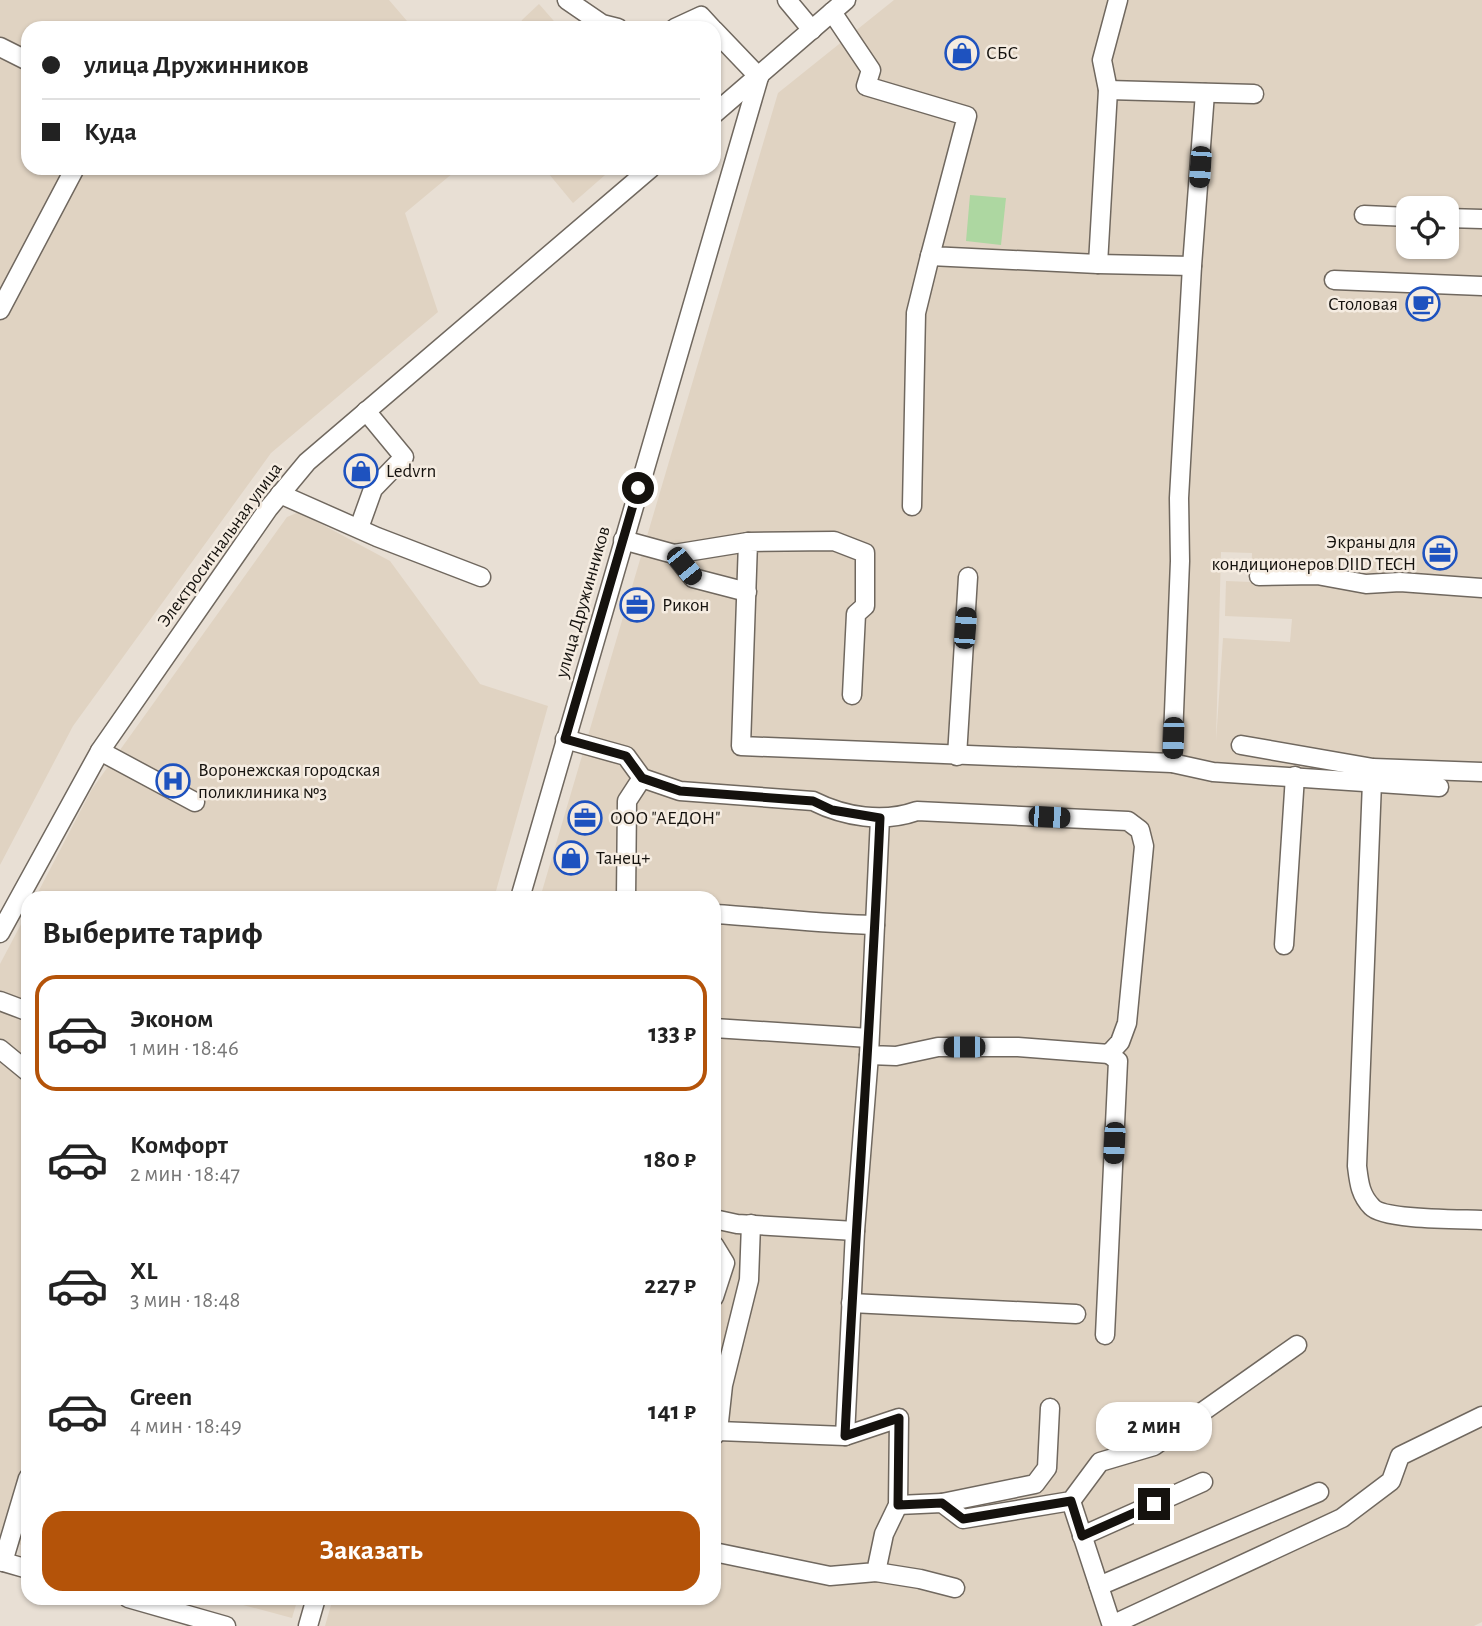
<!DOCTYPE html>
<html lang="ru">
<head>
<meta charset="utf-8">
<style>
  body { margin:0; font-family:"Alegreya Sans",sans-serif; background:#f2f2f2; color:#222; height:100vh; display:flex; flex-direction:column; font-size:26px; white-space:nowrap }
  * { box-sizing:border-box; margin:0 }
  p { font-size:23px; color:#767676 }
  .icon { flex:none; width:38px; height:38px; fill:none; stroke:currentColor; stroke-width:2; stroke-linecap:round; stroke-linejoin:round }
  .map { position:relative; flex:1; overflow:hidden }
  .side { position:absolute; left:21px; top:891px; width:700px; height:714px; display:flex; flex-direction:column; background:#fff; border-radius:21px; box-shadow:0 2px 5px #0004 }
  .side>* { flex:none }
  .hud { position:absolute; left:21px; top:21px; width:700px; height:154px; border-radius:21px; box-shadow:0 2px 5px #0004; display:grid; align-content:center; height:154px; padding:0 21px; background:#fff }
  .controls { position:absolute; left:1396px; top:196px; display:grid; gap:14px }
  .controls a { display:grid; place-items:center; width:63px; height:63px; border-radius:14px; background:#fff; box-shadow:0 2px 5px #0004; font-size:35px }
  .end { position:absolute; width:32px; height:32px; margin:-16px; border:9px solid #15120e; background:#fff; box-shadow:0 0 0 4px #fff }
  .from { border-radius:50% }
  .bubble { position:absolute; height:49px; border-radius:21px; background:#fff; box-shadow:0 2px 5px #0004; font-size:23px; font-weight:700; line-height:49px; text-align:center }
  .car { position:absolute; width:21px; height:42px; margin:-21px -10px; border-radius:9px; box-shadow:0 0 5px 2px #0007; background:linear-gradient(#222 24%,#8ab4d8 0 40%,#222 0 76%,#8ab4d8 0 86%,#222 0) }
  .hud b { display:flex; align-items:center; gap:24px; height:66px; font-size:26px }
  .hud b+b { border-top:2px solid #e0e0e0 }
  .hud i { width:18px; height:18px; background:#222 }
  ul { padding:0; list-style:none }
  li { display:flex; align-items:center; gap:21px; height:116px; margin:0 14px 10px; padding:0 7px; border:4px solid transparent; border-radius:21px }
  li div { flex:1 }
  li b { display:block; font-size:26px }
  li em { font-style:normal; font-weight:700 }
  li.current { border-color:#b45309 }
  li>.icon { width:63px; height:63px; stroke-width:1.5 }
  h2 { padding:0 21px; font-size:32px; line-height:84px }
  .button { display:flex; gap:14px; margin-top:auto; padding:14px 21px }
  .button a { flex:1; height:80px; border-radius:21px; background:#b45309; color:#fff; font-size:28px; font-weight:700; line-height:80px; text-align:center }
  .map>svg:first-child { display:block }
  .built { fill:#e0d3c2; fill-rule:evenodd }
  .green { fill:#add7a1 }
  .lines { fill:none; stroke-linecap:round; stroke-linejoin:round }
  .minor-casing { stroke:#70685f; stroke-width:21 }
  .path { stroke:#807a72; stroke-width:2.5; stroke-dasharray:3.5 5; stroke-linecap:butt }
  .minor { stroke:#fff; stroke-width:18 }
  .route { stroke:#15120e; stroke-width:9 }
  .labels { text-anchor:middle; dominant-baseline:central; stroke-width:5; stroke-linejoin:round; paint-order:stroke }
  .poi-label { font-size:19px; fill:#15120e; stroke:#f5ece1; text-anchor:start }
  .street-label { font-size:19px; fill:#15120e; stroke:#f5ece1 }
</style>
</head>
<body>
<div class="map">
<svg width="1482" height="1626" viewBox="0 0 1482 1626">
  <rect width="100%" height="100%" fill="#e8dfd4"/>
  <g class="built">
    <polygon points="0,0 389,0 413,28 28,28 28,168 459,168 405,213 438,312 271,453 73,726 0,865"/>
    <path d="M894,0H1482V1622L1474,1626H325L333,1598H714V898H540L778,93ZM1409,208H1447V247H1409ZM1221,552L1252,553L1251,582L1226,581L1225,616L1292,619L1290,642L1223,638L1216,741Z"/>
    <polygon points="539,4 560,28 518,28 522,20"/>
    <polygon points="544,168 613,168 573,203"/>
    <polygon points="299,512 390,561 480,684 548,706 494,898 35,898 92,789 287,517"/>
    <polygon points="28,911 28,1547 0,1539 0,964"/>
    <polygon points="217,1598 298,1598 292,1618"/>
  </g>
  <polygon class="green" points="970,195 1006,198 1001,245 966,241"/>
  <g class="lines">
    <defs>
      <g id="minor">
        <polyline points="567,0 602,24 618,28"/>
        <polyline points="787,0 812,30"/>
        <polyline points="832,12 871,70 866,86 967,116 930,256 1098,264 1192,266"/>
        <polyline points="675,28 701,16 712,28"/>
        <polyline points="714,30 759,77"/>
        <polyline points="0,47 28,61"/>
        <polyline points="1108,90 1254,94"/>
        <polyline points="714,114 846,0"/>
        <polyline points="1364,215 1409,217"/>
        <polyline points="1447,218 1482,219"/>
        <polyline points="1098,264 1108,90 1102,60 1118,0"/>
        <polyline points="1334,280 1482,286"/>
        <polyline points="0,310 75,168"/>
        <polyline points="280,494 377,537 481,577"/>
        <polyline points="912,506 916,313 930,256"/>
        <polyline points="359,528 373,489 404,457 366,411"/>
        <polyline points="623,540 674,554 748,542"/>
        <polyline points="674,554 693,578 747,592"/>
        <polyline points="1259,576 1317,575 1366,584 1400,582 1482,588"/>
        <polyline points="852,695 856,614 865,606 865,553 834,541 748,542 741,746 1172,763 1213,772 1439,787"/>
        <path d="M565,739L626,756L642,778L680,791L813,801C845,817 883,823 917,811L1128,821L1140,830L1144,846L1127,1023L1120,1042L1109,1054L1018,1047H938L896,1056L869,1055L875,925C821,924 768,917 714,914"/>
        <polyline points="1241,745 1373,768 1482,772"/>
        <polyline points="100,751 195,802"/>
        <polyline points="957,756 968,577"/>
        <polyline points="1172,763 1180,561 1179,498 1192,266 1205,93"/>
        <path d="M1372,782L1357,1166C1359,1182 1360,1195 1372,1207C1384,1220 1461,1219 1482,1220"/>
        <polyline points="520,898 759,77"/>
        <polyline points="626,898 627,801 642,778"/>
        <polyline points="875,925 880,818"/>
        <polyline points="0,933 100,751 268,509 307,462 651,168"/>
        <polyline points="1284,945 1295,776"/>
        <polyline points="0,1001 24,1010"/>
        <polyline points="714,1028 869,1038"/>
        <polyline points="0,1049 28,1072"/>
        <polyline points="714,1219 737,1224 855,1231"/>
        <polyline points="714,1245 725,1263 714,1297"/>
        <polyline points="851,1303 1076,1314"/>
        <polyline points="1105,1335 1118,1061 1109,1054"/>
        <polyline points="714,1436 718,1431 723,1385 749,1280 751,1224"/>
        <polyline points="845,1436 855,1231 869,1055"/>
        <polyline points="1071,1501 1112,1626"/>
        <polyline points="942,1503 1035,1484 1047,1468 1050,1408"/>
        <polyline points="898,1505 942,1503 963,1519 1071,1501 1100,1462 1154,1446 1297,1345"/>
        <polyline points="1082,1536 1203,1482"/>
        <polyline points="714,1552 830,1576 876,1572 884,1534 898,1505 899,1418 845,1436 718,1431"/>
        <polyline points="0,1561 28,1569"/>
        <polyline points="3,1562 28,1478"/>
        <polyline points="876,1572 920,1579 955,1588"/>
        <polyline points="1099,1586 1319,1492"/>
        <polyline points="128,1598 226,1626"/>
        <polyline points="1112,1625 1342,1518 1391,1481 1400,1456 1482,1416"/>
        <polyline points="308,1626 316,1598"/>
      </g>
    </defs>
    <use href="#minor" class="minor-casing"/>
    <polyline class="path" points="489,893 500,897"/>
    <use href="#minor" class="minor"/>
  </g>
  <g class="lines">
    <path class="route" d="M638,488L565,739L626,756L642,778L680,791L813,801L832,810L880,818C871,1024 855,1230 845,1436L899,1418L898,1505L942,1503L963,1519L1071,1501L1082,1536L1154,1504"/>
  </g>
  <defs>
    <symbol id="shop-ring" viewBox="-11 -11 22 22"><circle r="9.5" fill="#f5ece1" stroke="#1e52bf" stroke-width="1.5"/><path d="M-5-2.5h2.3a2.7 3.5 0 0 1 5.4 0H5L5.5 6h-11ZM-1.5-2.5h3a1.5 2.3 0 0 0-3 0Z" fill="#1e52bf"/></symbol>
    <symbol id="cafe-ring" viewBox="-11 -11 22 22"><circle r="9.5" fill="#f5ece1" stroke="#1e52bf" stroke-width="1.5"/><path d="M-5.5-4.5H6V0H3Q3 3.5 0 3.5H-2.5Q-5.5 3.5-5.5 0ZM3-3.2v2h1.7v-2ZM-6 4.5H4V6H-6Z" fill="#1e52bf"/></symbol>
    <symbol id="office-ring" viewBox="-11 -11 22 22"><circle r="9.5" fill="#f5ece1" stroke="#1e52bf" stroke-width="1.5"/><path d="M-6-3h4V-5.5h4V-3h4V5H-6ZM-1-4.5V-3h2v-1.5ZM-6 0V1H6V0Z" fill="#1e52bf"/></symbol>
    <symbol id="hospital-ring" viewBox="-11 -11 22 22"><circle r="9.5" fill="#f5ece1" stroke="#1e52bf" stroke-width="1.5"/><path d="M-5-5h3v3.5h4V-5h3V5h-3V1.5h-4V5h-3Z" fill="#1e52bf"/></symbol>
  </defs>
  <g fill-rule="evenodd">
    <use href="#shop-ring" x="943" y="34" width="38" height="38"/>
    <use href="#cafe-ring" x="1404" y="285" width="38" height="38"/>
    <use href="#shop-ring" x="342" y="452" width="38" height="38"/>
    <use href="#office-ring" x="1421" y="534" width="38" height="38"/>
    <use href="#office-ring" x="618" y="586" width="38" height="38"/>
    <use href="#hospital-ring" x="154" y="762" width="38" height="38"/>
    <use href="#office-ring" x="566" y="799" width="38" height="38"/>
    <use href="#shop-ring" x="552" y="839" width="38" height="38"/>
  </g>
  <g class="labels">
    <g class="poi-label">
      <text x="986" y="53">СБС</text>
      <text x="1398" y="304" text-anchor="end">Столовая</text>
      <text x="386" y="471">Ledvrn</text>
      <text x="1416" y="542" text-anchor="end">Экраны для<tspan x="1416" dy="22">кондиционеров DIID TECH</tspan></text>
      <text x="662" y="605">Рикон</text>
      <text x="198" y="770">Воронежская городская<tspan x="198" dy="22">поликлиника №3</tspan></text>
      <text x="610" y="818">ООО "АЕДОН"</text>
      <text x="596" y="858">Танец+</text>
    </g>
    <g class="street-label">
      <text transform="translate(220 545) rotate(-54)">Электросигнальная улица</text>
      <text transform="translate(583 602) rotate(-74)">улица Дружинников</text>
    </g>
  </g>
</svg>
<div class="controls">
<a><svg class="icon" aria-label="locate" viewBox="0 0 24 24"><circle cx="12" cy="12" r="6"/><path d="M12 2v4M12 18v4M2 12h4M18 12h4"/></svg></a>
</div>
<i class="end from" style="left:638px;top:488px"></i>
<i class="end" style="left:1154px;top:1504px"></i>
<div class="bubble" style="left:1096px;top:1402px;width:116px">2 мин</div>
<i class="car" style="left:1200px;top:167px;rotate:184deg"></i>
<i class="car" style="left:684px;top:566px;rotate:141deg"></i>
<i class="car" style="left:965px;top:628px;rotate:4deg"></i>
<i class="car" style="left:1173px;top:738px;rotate:182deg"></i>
<i class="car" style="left:1049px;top:817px;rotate:93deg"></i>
<i class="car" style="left:964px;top:1047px;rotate:270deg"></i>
<i class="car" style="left:1114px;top:1143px;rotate:183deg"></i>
<div class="hud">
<b><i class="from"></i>улица Дружинников</b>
<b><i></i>Куда</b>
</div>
<section class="side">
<h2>Выберите тариф</h2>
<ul>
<li class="current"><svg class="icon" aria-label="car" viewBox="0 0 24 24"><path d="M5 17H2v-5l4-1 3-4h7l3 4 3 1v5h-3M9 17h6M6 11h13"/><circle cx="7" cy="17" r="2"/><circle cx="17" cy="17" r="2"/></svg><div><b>Эконом</b><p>1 мин · 18:46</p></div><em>133 ₽</em></li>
<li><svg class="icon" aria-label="car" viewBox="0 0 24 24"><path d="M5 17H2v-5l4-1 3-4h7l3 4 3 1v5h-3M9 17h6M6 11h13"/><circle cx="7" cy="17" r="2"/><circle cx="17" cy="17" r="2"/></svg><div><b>Комфорт</b><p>2 мин · 18:47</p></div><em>180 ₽</em></li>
<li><svg class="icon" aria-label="car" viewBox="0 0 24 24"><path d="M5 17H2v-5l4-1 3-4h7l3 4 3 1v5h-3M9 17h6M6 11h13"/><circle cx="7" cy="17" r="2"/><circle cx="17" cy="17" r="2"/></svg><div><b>XL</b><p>3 мин · 18:48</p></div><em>227 ₽</em></li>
<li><svg class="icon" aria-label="car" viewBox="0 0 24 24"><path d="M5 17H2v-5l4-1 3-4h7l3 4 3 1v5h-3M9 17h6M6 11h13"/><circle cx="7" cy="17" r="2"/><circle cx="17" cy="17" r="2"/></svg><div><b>Green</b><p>4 мин · 18:49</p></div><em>141 ₽</em></li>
</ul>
<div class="button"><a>Заказать</a></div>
</section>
</div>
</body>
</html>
